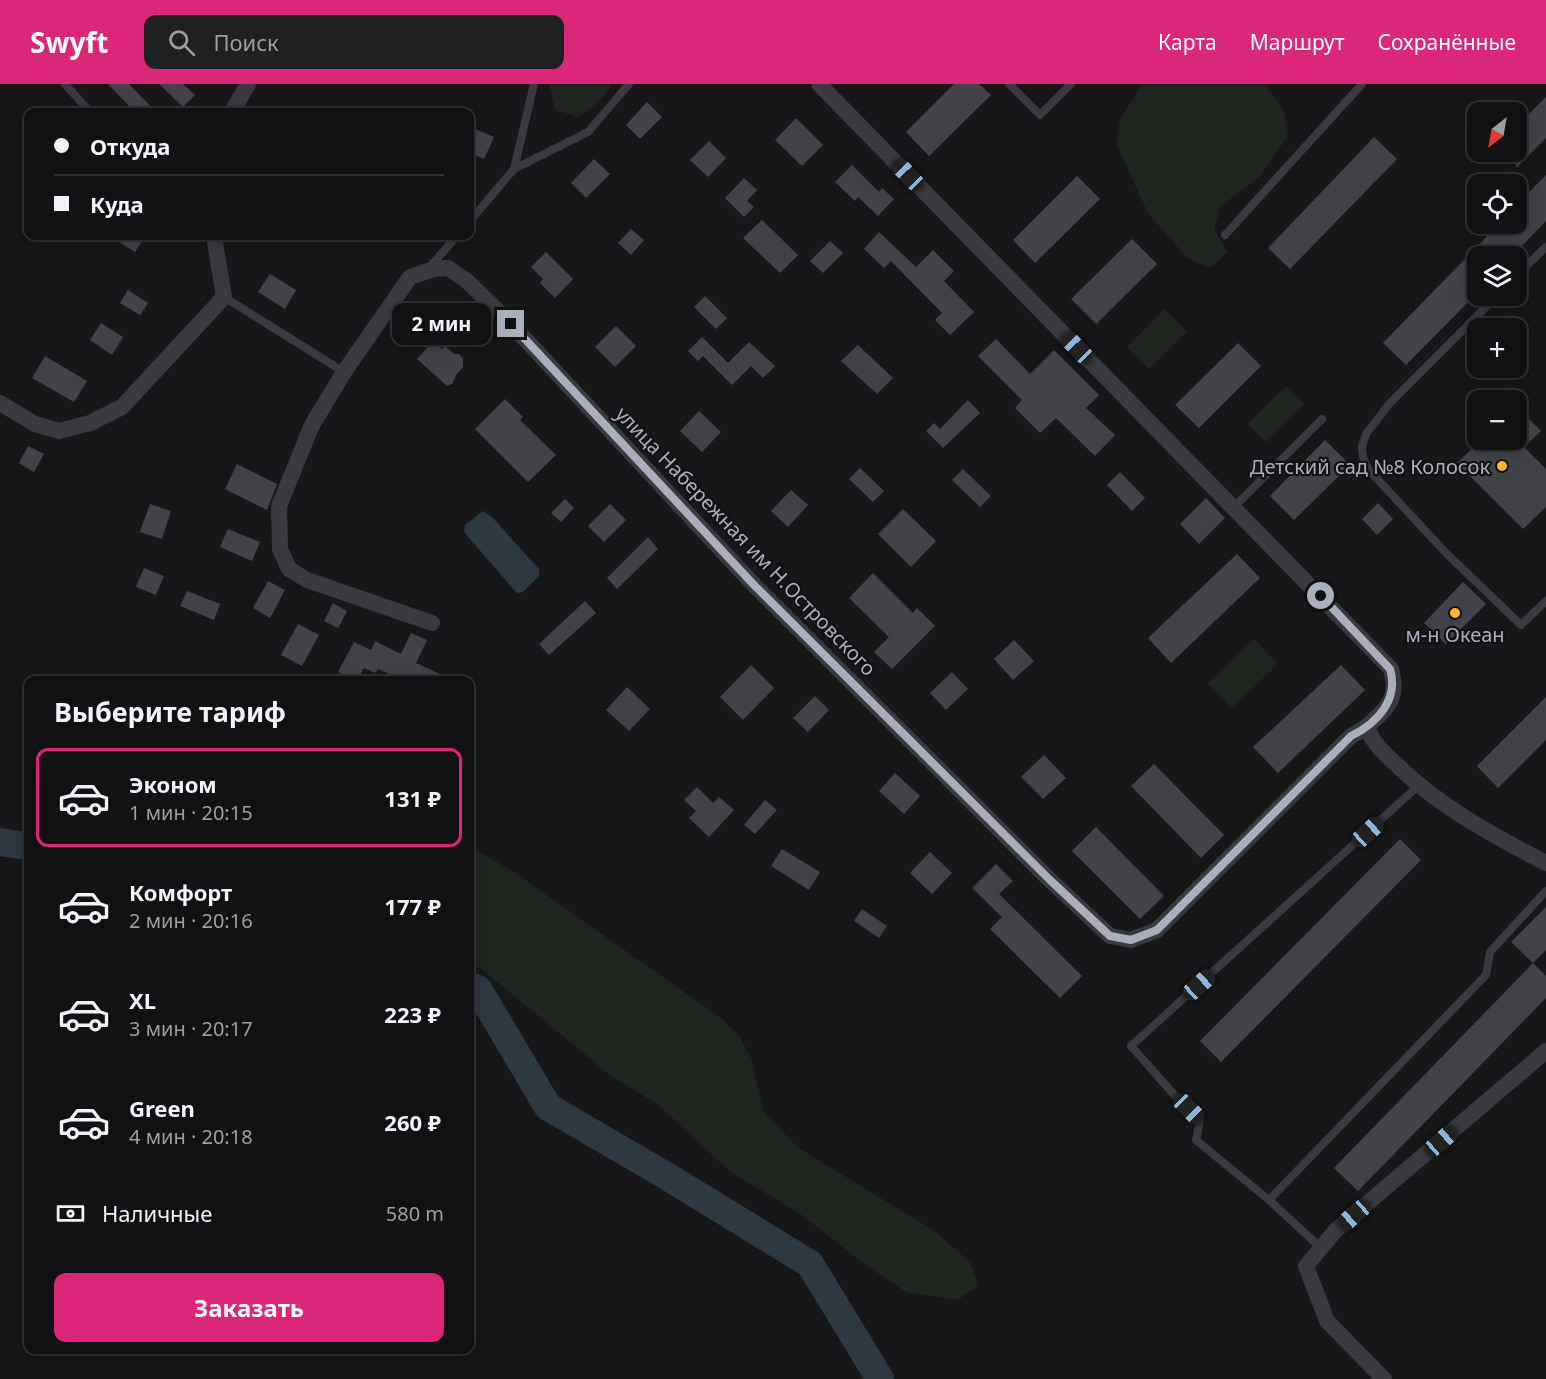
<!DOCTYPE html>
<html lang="ru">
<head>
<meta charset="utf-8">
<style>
  body { margin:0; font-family:"Noto Sans",sans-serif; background:#1f2022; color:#f1f3f6; height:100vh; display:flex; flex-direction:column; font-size:22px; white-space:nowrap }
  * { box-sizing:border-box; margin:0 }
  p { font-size:20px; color:#9c9ea0 }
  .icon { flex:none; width:33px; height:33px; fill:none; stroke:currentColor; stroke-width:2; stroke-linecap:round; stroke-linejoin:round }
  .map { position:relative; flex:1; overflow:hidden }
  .sheet { position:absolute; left:24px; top:592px; width:450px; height:678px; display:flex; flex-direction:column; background:#121214; border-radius:12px; box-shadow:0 3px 15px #0003,0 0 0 2px #313234 }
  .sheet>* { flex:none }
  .hud { position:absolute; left:24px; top:24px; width:450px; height:132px; border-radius:12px; box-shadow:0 3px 15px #0003,0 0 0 2px #313234; display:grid; align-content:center; height:132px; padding:0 30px; background:#121214 }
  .needle { width:39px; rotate:211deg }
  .fabs { position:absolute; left:1467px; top:18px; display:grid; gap:12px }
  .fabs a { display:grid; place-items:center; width:60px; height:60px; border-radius:12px; background:#121214; box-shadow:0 3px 15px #0003,0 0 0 2px #313234; font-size:30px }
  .end { position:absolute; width:27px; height:27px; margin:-14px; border:8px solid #aaafbc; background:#111; box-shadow:0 0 0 3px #111 }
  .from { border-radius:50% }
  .bubble { position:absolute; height:42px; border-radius:12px; background:#121214; box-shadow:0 3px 15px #0003,0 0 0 2px #313234; font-size:20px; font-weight:700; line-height:42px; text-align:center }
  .car { position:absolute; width:18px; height:36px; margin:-18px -9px; border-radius:8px; box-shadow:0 0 4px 2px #0007; background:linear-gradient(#222 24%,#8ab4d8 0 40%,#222 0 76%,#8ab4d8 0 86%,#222 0) }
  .hud b { display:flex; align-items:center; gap:21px; height:57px; font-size:22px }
  .hud b+b { border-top:2px solid #313234 }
  .hud i { width:15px; height:15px; background:#f1f3f6 }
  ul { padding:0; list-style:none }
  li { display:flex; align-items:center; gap:18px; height:99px; margin:0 12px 9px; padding:0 18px; border:3px solid transparent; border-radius:12px }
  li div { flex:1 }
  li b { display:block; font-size:22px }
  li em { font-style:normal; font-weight:700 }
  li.current { border-color:#db2777 }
  li>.icon { width:54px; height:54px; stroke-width:1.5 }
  h2 { padding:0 30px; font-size:27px; line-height:72px }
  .pay { display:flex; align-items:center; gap:15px; height:66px; padding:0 30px; font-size:22px }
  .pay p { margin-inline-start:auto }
  .cta { display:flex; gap:12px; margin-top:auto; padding:12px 30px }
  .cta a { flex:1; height:69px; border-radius:12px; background:#db2777; color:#fff; font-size:24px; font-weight:700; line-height:69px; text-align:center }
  header { display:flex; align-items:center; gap:36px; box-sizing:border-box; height:84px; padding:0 30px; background:#db2777; color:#fff }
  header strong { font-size:28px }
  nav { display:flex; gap:33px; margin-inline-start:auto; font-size:21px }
  .search { width:420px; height:54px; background:#1f2022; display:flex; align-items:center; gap:15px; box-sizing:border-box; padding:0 21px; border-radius:12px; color:#9c9ea0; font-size:22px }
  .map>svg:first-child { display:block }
  .green { fill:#1e261f }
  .water { fill:#2d3840 }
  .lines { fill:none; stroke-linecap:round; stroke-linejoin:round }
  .river { stroke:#2d3840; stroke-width:28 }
  .building { fill:#424348 }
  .service { stroke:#393a40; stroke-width:8 }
  .minor { stroke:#393a40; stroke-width:16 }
  .route { stroke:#aaafbc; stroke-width:8 }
  .poi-dot { fill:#ffb72c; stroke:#131316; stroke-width:2 }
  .labels { text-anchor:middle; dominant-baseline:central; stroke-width:4.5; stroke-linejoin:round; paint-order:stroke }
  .poi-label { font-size:20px; fill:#aaafbc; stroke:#131316; text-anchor:end }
  .street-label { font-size:20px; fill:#aaafbc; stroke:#131316 }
</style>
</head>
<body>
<header>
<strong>Swyft</strong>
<div class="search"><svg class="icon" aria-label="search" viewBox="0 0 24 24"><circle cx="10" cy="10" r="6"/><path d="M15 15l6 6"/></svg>Поиск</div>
<nav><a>Карта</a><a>Маршрут</a><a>Сохранённые</a></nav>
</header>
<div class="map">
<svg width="1546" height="1295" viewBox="0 0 1546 1295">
  <rect width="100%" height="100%" fill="#18181b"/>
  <g class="green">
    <polygon points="549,0 612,0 599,18 578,33 555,26"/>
    <polygon points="1142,0 1264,0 1284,27 1288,52 1259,93 1220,123 1214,146 1228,168 1210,184 1187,174 1148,129 1116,60 1120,36"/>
    <polygon points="1164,225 1187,247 1149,285 1127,263"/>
    <polygon points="1286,302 1304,320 1266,358 1248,340"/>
    <polygon points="1254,555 1278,580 1232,624 1208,599"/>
    <polygon points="470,762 514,788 721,934 740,953 752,976 763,1027 797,1063 933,1146 971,1179 978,1203 957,1216 906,1208 863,1179 799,1129 732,1089 657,1020 610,991 484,887 470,879"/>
  </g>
  <polygon class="water" points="483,427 492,433 539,485 539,492 523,508 517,509 514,506 464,448 465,441"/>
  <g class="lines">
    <g class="river">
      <polyline points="0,758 28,762"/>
      <polyline points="470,902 478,905 548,1023 665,1091 810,1180 880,1295"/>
    </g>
  </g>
  <g class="building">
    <polygon points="108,0 129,0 156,28 135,28"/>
    <polygon points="159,0 183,0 195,11 183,23"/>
    <polygon points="954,0 979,0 991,11 929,72 906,48"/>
    <polygon points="1546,13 1546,54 1516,84 1516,43"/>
    <polygon points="647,18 662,33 640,55 626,41"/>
    <polygon points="796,34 823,61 802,82 775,56"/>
    <polygon points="475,45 494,53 484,75 470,69 470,57"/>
    <polygon points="1374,53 1397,75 1290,185 1268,164"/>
    <polygon points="709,57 726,74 708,93 690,76"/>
    <polygon points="594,75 610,90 586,114 571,99"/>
    <polygon points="852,81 879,108 882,104 894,115 878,132 858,113 855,117 835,98"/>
    <polygon points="1546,91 1546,137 1512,172 1478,172 1478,208 1406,281 1383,259 1499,140 1516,140 1516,121"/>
    <polygon points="1077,92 1100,115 1035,179 1013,156"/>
    <polygon points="744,94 757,106 747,117 754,123 744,133 725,114"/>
    <polygon points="762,136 798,171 780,189 743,154"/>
    <polygon points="631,145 644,156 631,171 618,159"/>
    <polygon points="879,148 916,183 933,166 954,187 944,197 974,228 950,251 935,236 942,229 891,177 884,184 864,165"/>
    <polygon points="109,152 145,152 135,168"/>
    <polygon points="1132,155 1157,180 1096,240 1071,215"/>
    <polygon points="830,157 843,169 823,189 810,177"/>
    <polygon points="546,168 573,195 555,214 540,199 543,195 531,183"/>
    <polygon points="270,190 296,206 285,225 258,208"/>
    <polygon points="128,206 148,219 140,231 120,219"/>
    <polygon points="705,212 727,234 716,245 694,223"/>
    <polygon points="101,239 123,253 112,271 90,256"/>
    <polygon points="616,242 636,262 615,283 595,263"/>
    <polygon points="702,253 728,279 749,258 775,282 763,294 751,282 732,301 703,272 698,277 688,267"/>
    <polygon points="996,255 1030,290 1054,266 1099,311 1086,324 1115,351 1095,372 1056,334 1040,349 1015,324 1022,316 978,272"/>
    <polygon points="433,257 442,265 445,262 454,270 459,270 463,274 463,283 456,291 452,300 447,302 417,275"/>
    <polygon points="1238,259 1261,282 1199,344 1175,321"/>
    <polygon points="858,261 893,294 877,310 841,277"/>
    <polygon points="45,272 87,297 74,318 32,294"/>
    <polygon points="505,315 523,333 520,336 556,371 528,398 475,345"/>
    <polygon points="968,316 980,329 943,364 926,347 934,339 940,345"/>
    <polygon points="1516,322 1541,347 1524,363 1546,385 1546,423 1523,445 1457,379 1481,356 1516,356"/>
    <polygon points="699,327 721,348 702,368 680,347"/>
    <polygon points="1325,356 1350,381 1294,436 1270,412"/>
    <polygon points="28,362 44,370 34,388 19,379"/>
    <polygon points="237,380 277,400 267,426 225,405"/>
    <polygon points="860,384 884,407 873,418 849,395"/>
    <polygon points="963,385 991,412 980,423 952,396"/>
    <polygon points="1120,388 1145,414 1132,427 1107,401"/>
    <polygon points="791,406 808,421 788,443 771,427"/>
    <polygon points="1206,414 1225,434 1199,460 1180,440"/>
    <polygon points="565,415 574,424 561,438 551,429"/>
    <polygon points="1378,419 1393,435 1377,451 1362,435"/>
    <polygon points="150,420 171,427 162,455 140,448"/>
    <polygon points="610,420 626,436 604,458 588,442"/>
    <polygon points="903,425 936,457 911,483 878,450"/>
    <polygon points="228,445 260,458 252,477 220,463"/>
    <polygon points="648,453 658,465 617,505 607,494"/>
    <polygon points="1237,470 1260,494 1171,579 1148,554"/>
    <polygon points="144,484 164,492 156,511 136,503"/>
    <polygon points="873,489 913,529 917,524 935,542 892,585 874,568 889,553 849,514"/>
    <polygon points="268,497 285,506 270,534 253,524"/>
    <polygon points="1463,498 1486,520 1446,560 1424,539"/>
    <polygon points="187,507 220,520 214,536 180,522"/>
    <polygon points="585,517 596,529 549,571 539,560"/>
    <polygon points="333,519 347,527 338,544 324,537"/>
    <polygon points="298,540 319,551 302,582 281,571"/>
    <polygon points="411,549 427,556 416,579 455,597 405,597 378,585 375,589 364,584 357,597 355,597 338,588 354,558 371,566 375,557 401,570"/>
    <polygon points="1014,556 1034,577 1013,596 994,575"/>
    <polygon points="751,581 774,604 743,636 720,613"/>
    <polygon points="1341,581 1365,606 1278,689 1253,663"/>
    <polygon points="952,588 968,605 946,626 930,609"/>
    <polygon points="627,603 650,625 629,647 606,626"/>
    <polygon points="815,612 829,626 808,648 793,634"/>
    <polygon points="1546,613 1546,656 1498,704 1477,682"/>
    <polygon points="1044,671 1066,694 1043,715 1021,693"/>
    <polygon points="1154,680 1224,751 1201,774 1131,702"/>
    <polygon points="895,689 920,712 904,730 879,707"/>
    <polygon points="697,703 713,719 719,713 734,726 709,753 689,734 696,727 684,716"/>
    <polygon points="765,716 777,726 755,750 744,741"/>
    <polygon points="1096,743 1164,812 1140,835 1072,767"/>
    <polygon points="1400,755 1421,776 1221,978 1200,957"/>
    <polygon points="782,765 820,788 809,806 771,782"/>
    <polygon points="930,768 952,789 932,810 910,789"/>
    <polygon points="996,780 1013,797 999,810 1082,892 1060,914 990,845 1002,833 972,804"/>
    <polygon points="1546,823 1546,866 1533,879 1511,858"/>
    <polygon points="862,825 887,842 879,854 854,837"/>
    <polygon points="1533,879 1546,892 1546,914 1358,1107 1334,1084"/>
  </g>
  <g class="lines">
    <g class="service">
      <polyline points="65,0 90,28"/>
      <polyline points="1009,0 1040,31 1071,0"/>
      <polyline points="514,85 534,0"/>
      <polyline points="470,137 514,85 588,48 629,0"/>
      <polyline points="1225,151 1362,0"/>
      <polyline points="428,185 457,152"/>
      <polyline points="1516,192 1546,163"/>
      <polyline points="1497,212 1390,319 1366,350 1362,363 1363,373 1368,385 1445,468 1521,541 1546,517"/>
      <polyline points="224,213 344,288"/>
      <polyline points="1234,423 1322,335"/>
      <polyline points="1269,1116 1486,891 1490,868 1546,807"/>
      <polyline points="1321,1164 1269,1116 1196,1056 1200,1036 1177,1014 1131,962 1418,702"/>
    </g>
    <g class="minor">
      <polyline points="232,28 248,0"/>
      <polyline points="0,319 35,340 59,347 90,339 122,323 224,213 214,152"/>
      <path d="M432,539L307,496L289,485L280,465L279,422L312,341L344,288L410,193L434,185L448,184L467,197L511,240L754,501L1051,797L1110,852L1131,856L1157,846L1351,652C1365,646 1387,627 1392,613C1395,603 1393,594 1391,585L819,0"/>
      <path d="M1367,644C1374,661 1386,671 1399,683C1442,724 1494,752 1546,779"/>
      <polyline points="1384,1295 1327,1237 1306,1182 1336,1146 1546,967"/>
    </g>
  </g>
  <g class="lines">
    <path class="route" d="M511,240L754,501L1051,797L1110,852L1131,856L1157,846L1351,652C1378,639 1399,615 1390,585L1321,512"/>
  </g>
  <g class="poi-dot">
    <circle cx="1502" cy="382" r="6"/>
    <circle cx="1455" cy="529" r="6"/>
  </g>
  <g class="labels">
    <g class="poi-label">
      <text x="1490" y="382">Детский сад №8 Колосок</text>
      <text x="1455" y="550" text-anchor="middle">м-н Океан</text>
    </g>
    <g class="street-label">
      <text transform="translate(746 457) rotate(46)">улица Набережная им Н.Островского</text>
    </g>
  </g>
</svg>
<div class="fabs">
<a><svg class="needle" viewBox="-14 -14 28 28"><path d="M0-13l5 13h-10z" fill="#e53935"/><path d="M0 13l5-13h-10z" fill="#9c9ea0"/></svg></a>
<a><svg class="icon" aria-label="locate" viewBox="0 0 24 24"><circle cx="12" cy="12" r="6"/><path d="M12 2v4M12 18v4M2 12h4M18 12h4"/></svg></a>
<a><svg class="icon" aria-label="layers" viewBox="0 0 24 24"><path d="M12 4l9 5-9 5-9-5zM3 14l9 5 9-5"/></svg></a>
<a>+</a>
<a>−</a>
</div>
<i class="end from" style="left:1321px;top:512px"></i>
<i class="end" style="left:511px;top:240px"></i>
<div class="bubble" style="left:392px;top:219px;width:99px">2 мин</div>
<i class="car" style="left:908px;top:91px;rotate:316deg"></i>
<i class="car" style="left:1077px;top:264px;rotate:316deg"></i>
<i class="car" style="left:1368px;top:748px;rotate:48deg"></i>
<i class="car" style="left:1199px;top:901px;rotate:48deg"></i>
<i class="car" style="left:1189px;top:1025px;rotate:135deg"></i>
<i class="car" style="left:1441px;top:1057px;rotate:49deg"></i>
<i class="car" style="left:1354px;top:1131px;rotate:229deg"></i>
<div class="hud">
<b><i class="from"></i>Откуда</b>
<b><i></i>Куда</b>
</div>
<section class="sheet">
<h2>Выберите тариф</h2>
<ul>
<li class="current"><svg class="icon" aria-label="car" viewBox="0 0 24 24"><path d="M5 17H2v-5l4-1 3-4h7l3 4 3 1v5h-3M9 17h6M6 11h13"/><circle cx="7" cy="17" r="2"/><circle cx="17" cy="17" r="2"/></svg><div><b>Эконом</b><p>1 мин · 20:15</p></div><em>131 ₽</em></li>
<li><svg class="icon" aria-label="car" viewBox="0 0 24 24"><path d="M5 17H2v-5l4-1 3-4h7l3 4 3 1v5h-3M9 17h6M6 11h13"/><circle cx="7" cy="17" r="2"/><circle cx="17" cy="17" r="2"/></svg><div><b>Комфорт</b><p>2 мин · 20:16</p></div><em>177 ₽</em></li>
<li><svg class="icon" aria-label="car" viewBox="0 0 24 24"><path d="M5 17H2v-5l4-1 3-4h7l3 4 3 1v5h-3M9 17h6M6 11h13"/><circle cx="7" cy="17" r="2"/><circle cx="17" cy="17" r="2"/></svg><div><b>XL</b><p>3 мин · 20:17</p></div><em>223 ₽</em></li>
<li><svg class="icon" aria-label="car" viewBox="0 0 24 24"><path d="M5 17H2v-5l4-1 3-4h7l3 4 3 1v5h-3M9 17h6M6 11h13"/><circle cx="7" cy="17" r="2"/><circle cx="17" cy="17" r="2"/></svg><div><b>Green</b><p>4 мин · 20:18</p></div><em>260 ₽</em></li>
</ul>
<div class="pay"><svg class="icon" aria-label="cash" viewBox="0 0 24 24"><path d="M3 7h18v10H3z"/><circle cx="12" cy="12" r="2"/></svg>Наличные<p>580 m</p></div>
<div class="cta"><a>Заказать</a></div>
</section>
</div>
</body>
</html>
